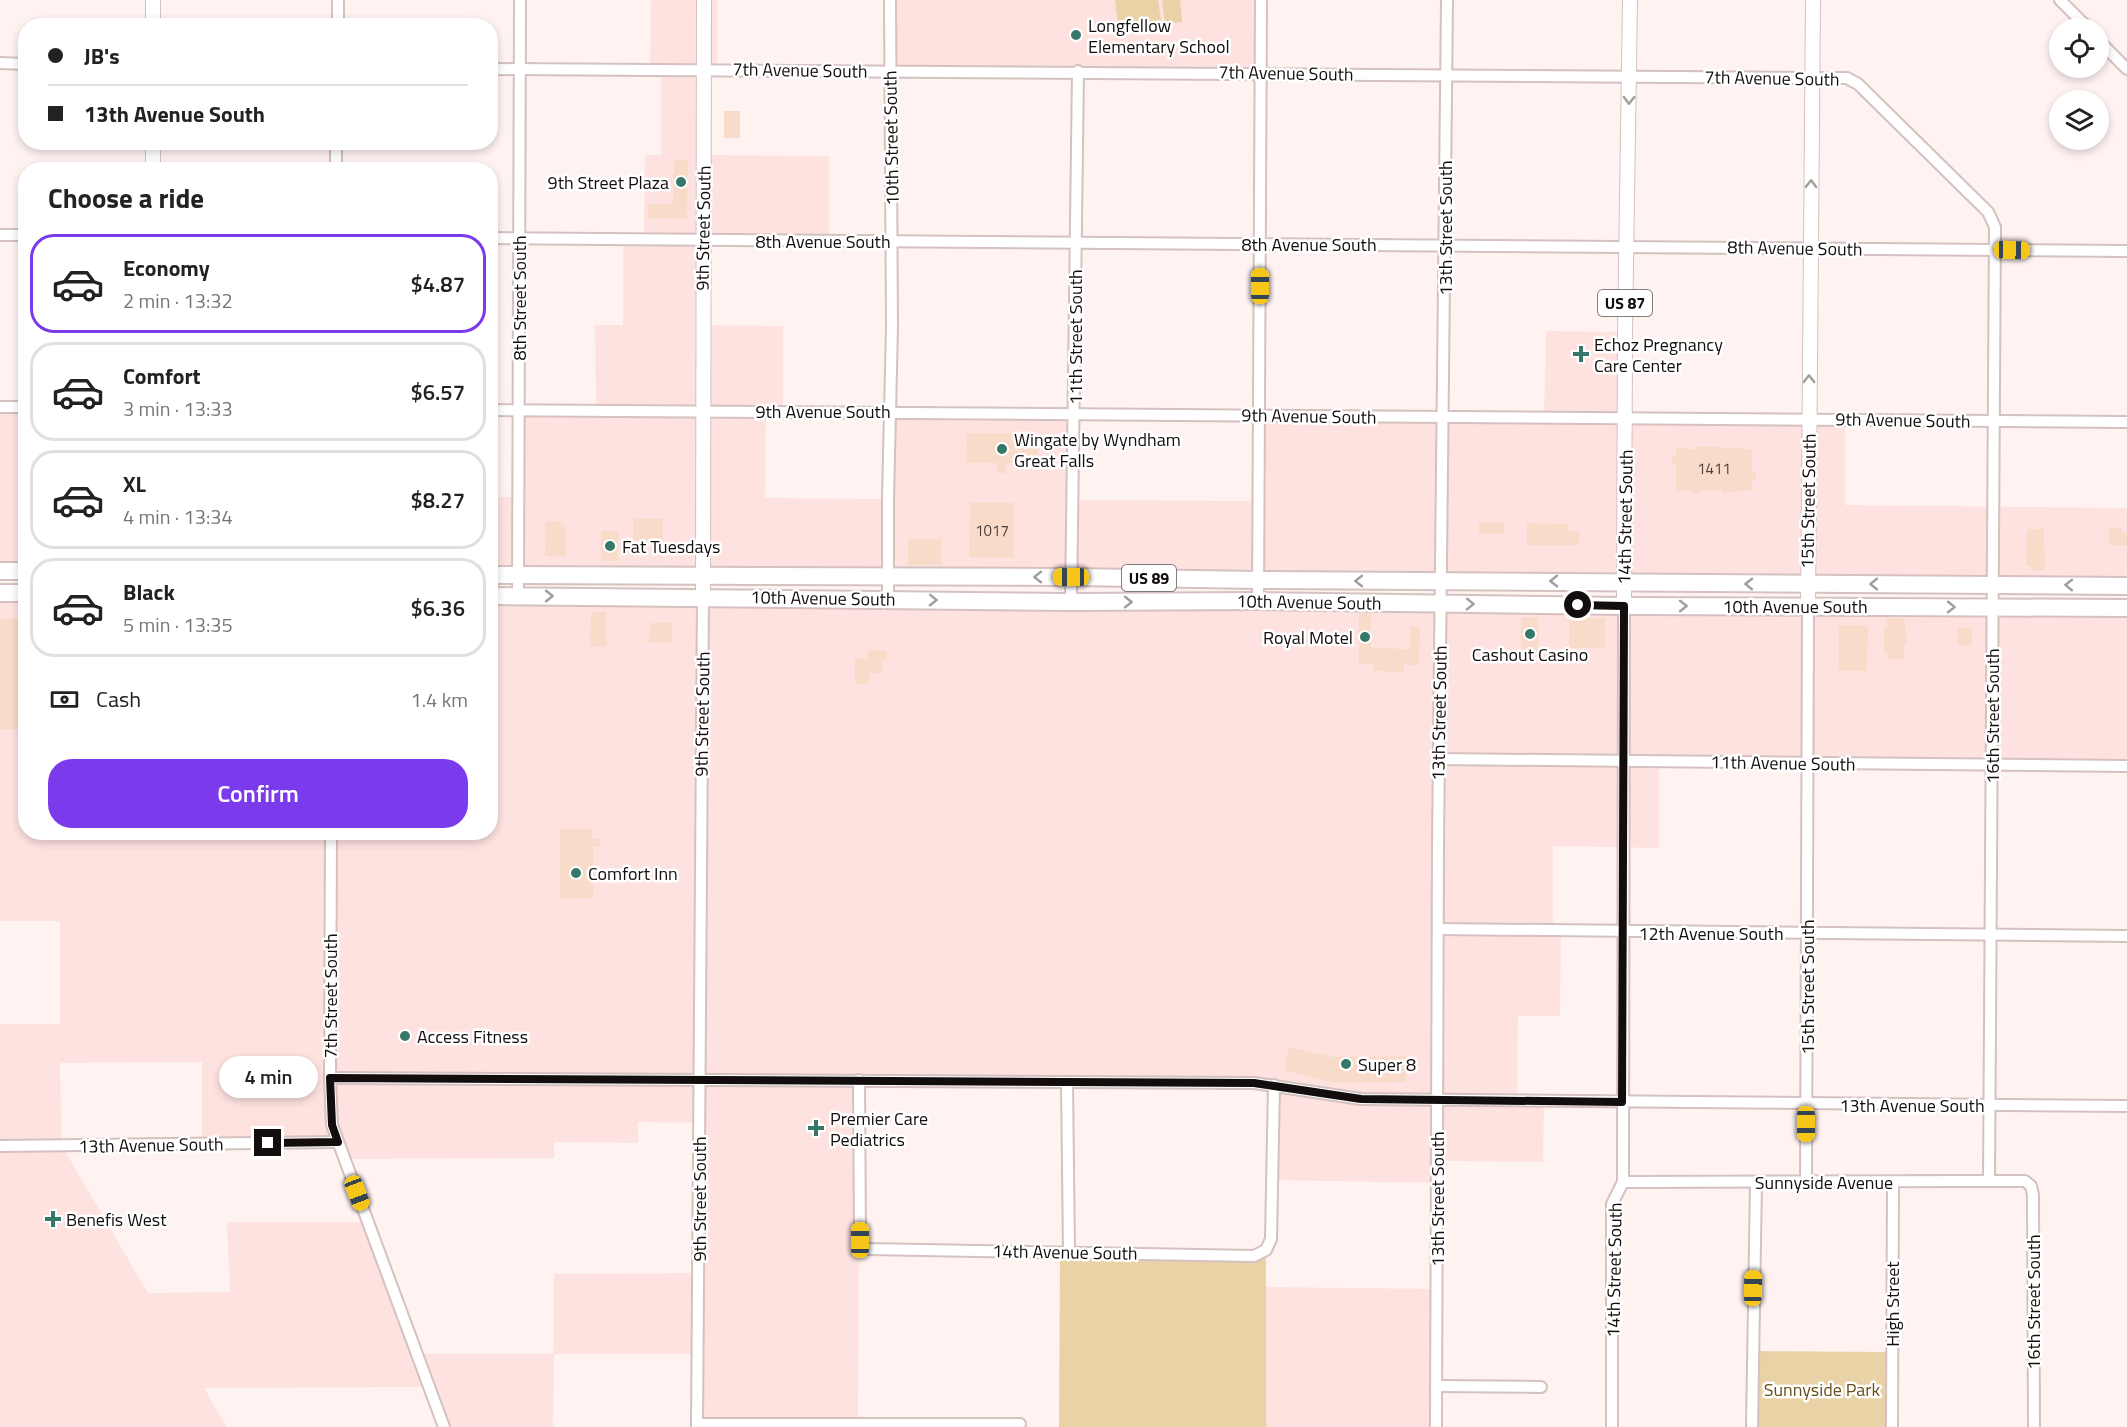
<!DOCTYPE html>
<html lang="en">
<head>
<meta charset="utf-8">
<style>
  body { margin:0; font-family:"Titillium Web",sans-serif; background:#f6f6f6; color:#222; height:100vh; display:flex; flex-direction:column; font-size:22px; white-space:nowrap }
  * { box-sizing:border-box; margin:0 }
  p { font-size:20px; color:#767676 }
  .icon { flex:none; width:33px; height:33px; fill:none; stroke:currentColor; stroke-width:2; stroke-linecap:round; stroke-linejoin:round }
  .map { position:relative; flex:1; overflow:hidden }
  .panel { position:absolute; left:18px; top:162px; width:480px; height:678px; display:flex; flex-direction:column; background:#fff; border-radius:24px; box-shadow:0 3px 9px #0003 }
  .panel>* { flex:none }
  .guide { position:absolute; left:18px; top:18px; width:480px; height:132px; border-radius:24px; box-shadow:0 3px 9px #0003; display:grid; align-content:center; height:132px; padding:0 30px; background:#fff }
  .controls { position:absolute; left:2049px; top:18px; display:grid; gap:12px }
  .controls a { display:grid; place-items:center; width:60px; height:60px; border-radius:50%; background:#fff; box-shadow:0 3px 9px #0003; font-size:30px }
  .end { position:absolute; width:27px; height:27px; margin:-14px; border:8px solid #130d0d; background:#fff; box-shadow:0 0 0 3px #fff }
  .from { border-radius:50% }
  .bubble { position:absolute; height:42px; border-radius:21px; background:#fff; box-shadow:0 3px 9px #0003; font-size:20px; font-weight:600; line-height:42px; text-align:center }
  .car { position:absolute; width:18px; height:36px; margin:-18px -9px; border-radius:8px; box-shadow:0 0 4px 2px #0007; background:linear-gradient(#f5c518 24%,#345 0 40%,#f5c518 0 76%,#345 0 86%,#f5c518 0) }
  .guide b { display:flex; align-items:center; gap:21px; height:57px; font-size:22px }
  .guide b+b { border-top:2px solid #e0e0e0 }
  .guide i { width:15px; height:15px; background:#222 }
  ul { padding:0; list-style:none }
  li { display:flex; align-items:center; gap:18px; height:99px; margin:0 12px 9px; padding:0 18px; border:3px solid #e0e0e0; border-radius:24px }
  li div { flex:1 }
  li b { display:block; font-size:22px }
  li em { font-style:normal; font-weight:600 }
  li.current { border-color:#7c3aed }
  li>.icon { width:54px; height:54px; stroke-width:1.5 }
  h2 { padding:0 30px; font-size:27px; line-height:72px }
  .pay { display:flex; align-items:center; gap:15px; height:66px; padding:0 30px; font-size:22px }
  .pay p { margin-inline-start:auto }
  .cta { display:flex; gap:12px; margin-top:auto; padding:12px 30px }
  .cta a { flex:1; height:69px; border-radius:24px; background:#7c3aed; color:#fff; font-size:24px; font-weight:600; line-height:69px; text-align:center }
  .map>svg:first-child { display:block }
  .built { fill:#fee2e0; fill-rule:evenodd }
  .green { fill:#e9d2a5 }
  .building { fill:#f9dbc9 }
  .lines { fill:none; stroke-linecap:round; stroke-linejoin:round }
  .minor-casing { stroke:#d4c1c0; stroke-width:14 }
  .major-casing { stroke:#d4c1c0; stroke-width:16 }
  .highway-casing { stroke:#d4c1c0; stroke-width:20 }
  .minor { stroke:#fff; stroke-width:10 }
  .major { stroke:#fff; stroke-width:14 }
  .highway { stroke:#fff; stroke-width:16 }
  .oneway { stroke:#a19e9e }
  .route { stroke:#130d0d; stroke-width:8 }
  .poi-dot { fill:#357869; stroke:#fff; stroke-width:2 }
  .labels { text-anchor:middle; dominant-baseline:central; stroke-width:5; stroke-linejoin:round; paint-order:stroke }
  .number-label { font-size:15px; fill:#4c403c }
  .shield { fill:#fff; stroke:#5a5656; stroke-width:1.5 }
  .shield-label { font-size:16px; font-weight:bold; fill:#130d0d }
  .poi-label { font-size:18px; fill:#130d0d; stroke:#fff; text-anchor:start }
  .street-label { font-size:18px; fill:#130d0d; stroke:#fff }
  .park-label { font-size:18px; fill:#684f17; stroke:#fff }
</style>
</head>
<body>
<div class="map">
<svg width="2127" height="1427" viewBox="0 0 2127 1427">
  <rect width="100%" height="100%" fill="#fff3f2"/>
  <g class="built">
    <polygon points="651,0 717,0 717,69 705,69 704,155 829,156 829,241 703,240 702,325 783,326 783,411 766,412 765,498 888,499 889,411 1075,413 1074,500 1257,501 1258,415 1544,417 1546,331 1625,332 1626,418 1845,419 1845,505 2127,508 2127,586 491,575 491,497 519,497 519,410 596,411 595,325 623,325 623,239 644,239 645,155 661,155 661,69 650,69"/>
    <polygon points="890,0 1261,0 1261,72 890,71"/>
    <rect x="0" y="407" width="25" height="164"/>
    <path d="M0,593H25L26,832H490L491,596L2127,608V766L1659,762V848L1553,846V930L1561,931L1560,1016H1518L1517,1101H1544L1543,1162L1438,1161L1437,1183L1272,1180L1274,1086L860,1082L858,1423L697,1427V1354H554L553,1427H444L429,1387L204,1388L227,1427H0V1024H60V921H0ZM202,1062V1144L338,1142L344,1159L554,1158V1142L638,1143V1122L699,1123L697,1273L554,1274L553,1354H417L367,1222H227L230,1292L148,1293L62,1146L60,1063Z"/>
    <polygon points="1266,1287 1437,1289 1436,1427 1266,1427"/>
  </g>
  <g class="green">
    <polygon points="1115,0 1158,0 1161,20 1118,25"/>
    <polygon points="1162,0 1180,0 1182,22 1165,24"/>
    <polygon points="1266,1250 1266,1427 1059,1427 1060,1252 1253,1256"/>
    <polygon points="1752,1351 1892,1352 1892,1427 1752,1427"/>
  </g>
  <g class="building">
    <rect x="724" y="111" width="16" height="27"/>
    <polygon points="674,160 688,160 687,219 648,218 648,204 673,204"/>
    <polygon points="967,433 1038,434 1038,464 1006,463 1006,473 997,473 997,463 966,463"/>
    <polygon points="1696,446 1752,449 1752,472 1756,472 1756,480 1752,480 1752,490 1722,493 1722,490 1700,490 1700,493 1692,493 1692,490 1676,490 1676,464 1672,464 1672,455 1676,455 1676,448 1696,449"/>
    <polygon points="970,502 1014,503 1014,558 969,557"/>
    <polygon points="633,518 663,519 663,541 633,541"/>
    <polygon points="546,521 561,521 561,525 566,526 566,557 545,556"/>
    <polygon points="1479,522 1504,523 1504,534 1479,534"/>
    <polygon points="1527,523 1568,524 1568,531 1580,531 1579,545 1527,545"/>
    <polygon points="2109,528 2122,528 2122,533 2127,533 2127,545 2109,545"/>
    <polygon points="2027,529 2044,529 2045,570 2031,570 2031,566 2026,566"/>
    <rect x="601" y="531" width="17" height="30"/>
    <rect x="908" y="539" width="33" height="26"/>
    <polygon points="591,612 606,612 606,647 590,646"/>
    <polygon points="1359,613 1371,613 1371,648 1410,649 1410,626 1420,626 1419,665 1404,665 1404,672 1374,671 1374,664 1359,664"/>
    <rect x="1521" y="617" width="17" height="34"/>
    <rect x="1569" y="618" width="36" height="30"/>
    <polygon points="1887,618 1904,618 1907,644 1904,644 1904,659 1887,659 1887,652 1884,652 1884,628 1887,628"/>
    <polygon points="0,619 26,619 26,720 21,720 21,729 0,729"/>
    <polygon points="651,623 671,623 673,643 648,642"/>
    <polygon points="1839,625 1868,626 1867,671 1839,671"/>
    <polygon points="1958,628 1972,628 1972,646 1958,645"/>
    <polygon points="868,650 887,651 887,660 882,660 882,673 869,673 869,684 855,684 855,658 868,658"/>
    <polygon points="560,829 592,829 592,839 600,839 600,847 593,847 593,898 560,899"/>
    <polygon points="1289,1047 1333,1057 1406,1056 1406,1082 1334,1083 1284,1070"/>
  </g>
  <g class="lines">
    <defs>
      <g id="minor">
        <polyline points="2060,0 2088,28"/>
        <polyline points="338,26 338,0"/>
        <polyline points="2098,40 2127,69"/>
        <polyline points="0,63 26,64"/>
        <polyline points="490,69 1813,78 1847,78 1858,84 1988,212 1995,227 1989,1181"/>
        <polyline points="336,170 336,142"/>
        <polyline points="0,235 26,235"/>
        <polyline points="490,238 2127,251"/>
        <polyline points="0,407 26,407"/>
        <polyline points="490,410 2127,422"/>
        <polyline points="518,596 520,0"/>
        <polyline points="888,599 888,499 892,327 890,0"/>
        <polyline points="1258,601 1261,0"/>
        <polyline points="1071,602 1078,71"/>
        <polyline points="1439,759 2127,766"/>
        <polyline points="331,832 330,1078 332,1125 444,1427"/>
        <polyline points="1438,929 2127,936"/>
        <polyline points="330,1078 1254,1083 1361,1099 2127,1106"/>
        <polyline points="859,1080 860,1240 863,1246 868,1249 1254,1256 1266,1250 1271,1239 1274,1085"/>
        <polyline points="1067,1082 1069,1252"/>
        <polyline points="0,1146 338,1142"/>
        <polyline points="1623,1182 1989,1181 2025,1181 2031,1186 2033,1195 2034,1427"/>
        <polyline points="1806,1183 1808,606"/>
        <polyline points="1436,1386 1541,1387"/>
        <polyline points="697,1424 1020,1424"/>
        <polyline points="697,1427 703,596"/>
        <polyline points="1436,1427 1438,843 1447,0"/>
        <polyline points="1612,1427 1612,1204 1623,1182 1624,606"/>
        <polyline points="1752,1427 1756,1183"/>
        <polyline points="1892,1427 1893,1182"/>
      </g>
      <g id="major">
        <polyline points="153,26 153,0"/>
        <polyline points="153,142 153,170"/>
        <polyline points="703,596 704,0"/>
        <polyline points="1624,606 1625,332 1630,0"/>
        <polyline points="1808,606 1813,0"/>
      </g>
      <g id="highway">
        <polyline points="0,571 26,571"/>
        <polyline points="490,575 1071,577 1258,580 2127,586"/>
        <polyline points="0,593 26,593"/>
        <polyline points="490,596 1071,602 1258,601 1624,606 2127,608"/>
      </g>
    </defs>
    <use href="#minor" class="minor-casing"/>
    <use href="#major" class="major-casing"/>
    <use href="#highway" class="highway-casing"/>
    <use href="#minor" class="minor"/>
    <use href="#major" class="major"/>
    <use href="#highway" class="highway"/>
  </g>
  <defs><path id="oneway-chevron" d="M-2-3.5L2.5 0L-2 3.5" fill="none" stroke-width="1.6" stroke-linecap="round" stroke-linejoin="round" transform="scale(1.5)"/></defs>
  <g class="oneway">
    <use href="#oneway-chevron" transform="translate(1629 100) rotate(91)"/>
    <use href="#oneway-chevron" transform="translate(1811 184) rotate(-89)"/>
    <use href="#oneway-chevron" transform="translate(1809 379) rotate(-90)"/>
    <use href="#oneway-chevron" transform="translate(1038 577) rotate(-180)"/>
    <use href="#oneway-chevron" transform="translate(1359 581) rotate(-180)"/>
    <use href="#oneway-chevron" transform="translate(1554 581) rotate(-180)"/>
    <use href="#oneway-chevron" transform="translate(1749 584) rotate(-179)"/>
    <use href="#oneway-chevron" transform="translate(1874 584) rotate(180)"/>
    <use href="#oneway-chevron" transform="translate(2069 585) rotate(-179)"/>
    <use href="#oneway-chevron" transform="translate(549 596)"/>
    <use href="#oneway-chevron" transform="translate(933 600) rotate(1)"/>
    <use href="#oneway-chevron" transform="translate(1128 602)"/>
    <use href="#oneway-chevron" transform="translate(1470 604) rotate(1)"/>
    <use href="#oneway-chevron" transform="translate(1683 606)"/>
    <use href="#oneway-chevron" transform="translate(1951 607) rotate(1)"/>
  </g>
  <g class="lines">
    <polyline class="route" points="268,1143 338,1142 332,1125 330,1078 1254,1083 1361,1099 1622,1102 1624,606 1578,605"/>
  </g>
  <g class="poi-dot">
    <circle cx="1076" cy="35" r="6"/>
    <circle cx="681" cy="182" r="6"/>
    <path d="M1578 345h6v6h6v6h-6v6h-6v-6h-6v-6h6z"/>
    <circle cx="1002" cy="449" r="6"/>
    <circle cx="610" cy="546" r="6"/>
    <circle cx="1530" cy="634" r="6"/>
    <circle cx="1365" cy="637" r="6"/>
    <circle cx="576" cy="873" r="6"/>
    <circle cx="405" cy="1036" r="6"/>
    <circle cx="1346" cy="1064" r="6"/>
    <path d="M813 1119h6v6h6v6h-6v6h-6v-6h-6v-6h6z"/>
    <path d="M50 1210h6v6h6v6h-6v6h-6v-6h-6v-6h6z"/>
  </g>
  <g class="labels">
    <g class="number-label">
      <text x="1714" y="468">1411</text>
      <text x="992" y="530">1017</text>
    </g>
    <g class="shield">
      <rect x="1598" y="290" width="54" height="26" rx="4.5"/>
      <rect x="1122" y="565" width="54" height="26" rx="4.5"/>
    </g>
    <g class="shield-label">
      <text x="1625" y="303">US 87</text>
      <text x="1149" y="578">US 89</text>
    </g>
    <g class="poi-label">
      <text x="1088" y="25">Longfellow<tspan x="1088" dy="21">Elementary School</tspan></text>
      <text x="669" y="182" text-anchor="end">9th Street Plaza</text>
      <text x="1594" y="344">Echoz Pregnancy<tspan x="1594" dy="21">Care Center</tspan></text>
      <text x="1014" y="439">Wingate by Wyndham<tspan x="1014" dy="21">Great Falls</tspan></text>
      <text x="622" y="546">Fat Tuesdays</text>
      <text x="1353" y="637" text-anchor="end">Royal Motel</text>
      <text x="1530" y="654" text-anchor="middle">Cashout Casino</text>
      <text x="588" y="873">Comfort Inn</text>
      <text x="417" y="1036">Access Fitness</text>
      <text x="1358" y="1064">Super 8</text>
      <text x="830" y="1118">Premier Care<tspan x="830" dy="21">Pediatrics</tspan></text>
      <text x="66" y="1219">Benefis West</text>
    </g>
    <g class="street-label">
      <text transform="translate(800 70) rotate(1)">7th Avenue South</text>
      <text transform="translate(1286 73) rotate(1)">7th Avenue South</text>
      <text transform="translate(1772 78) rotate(1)">7th Avenue South</text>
      <text transform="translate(891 138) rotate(-91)">10th Street South</text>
      <text transform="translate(703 228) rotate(-89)">9th Street South</text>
      <text transform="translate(1445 228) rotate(-90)">13th Street South</text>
      <text x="823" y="241">8th Avenue South</text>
      <text x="1309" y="244">8th Avenue South</text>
      <text transform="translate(1795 248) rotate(1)">8th Avenue South</text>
      <text transform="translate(519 298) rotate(-90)">8th Street South</text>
      <text transform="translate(1075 337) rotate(-90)">11th Street South</text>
      <text x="823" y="411">9th Avenue South</text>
      <text transform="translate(1309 416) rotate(1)">9th Avenue South</text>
      <text transform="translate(1903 420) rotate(1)">9th Avenue South</text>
      <text transform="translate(1808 501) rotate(-89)">15th Street South</text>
      <text transform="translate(1625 517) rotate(-89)">14th Street South</text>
      <text transform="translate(823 598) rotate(1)">10th Avenue South</text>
      <text transform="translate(1309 602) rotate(1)">10th Avenue South</text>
      <text x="1795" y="606">10th Avenue South</text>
      <text transform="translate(1439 713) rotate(-89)">13th Street South</text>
      <text transform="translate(702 714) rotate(-89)">9th Street South</text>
      <text transform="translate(1992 716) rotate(-90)">16th Street South</text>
      <text transform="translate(1783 763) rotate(1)">11th Avenue South</text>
      <text x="1711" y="933">12th Avenue South</text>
      <text transform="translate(1807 987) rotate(-90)">15th Street South</text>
      <text transform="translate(330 996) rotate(-90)">7th Street South</text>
      <text x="1912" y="1105">13th Avenue South</text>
      <text transform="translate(151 1145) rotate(-1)">13th Avenue South</text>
      <text x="1824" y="1182">Sunnyside Avenue</text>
      <text transform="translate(699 1199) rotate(-90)">9th Street South</text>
      <text transform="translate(1437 1199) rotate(-90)">13th Street South</text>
      <text transform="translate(1065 1252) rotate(1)">14th Avenue South</text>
      <text transform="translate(1614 1270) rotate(-89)">14th Street South</text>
      <text transform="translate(2033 1302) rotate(-90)">16th Street South</text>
      <text transform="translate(1892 1304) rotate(-90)">High Street</text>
    </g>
    <g class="park-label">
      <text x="1822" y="1389">Sunnyside Park</text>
    </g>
  </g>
</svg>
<div class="controls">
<a><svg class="icon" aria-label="locate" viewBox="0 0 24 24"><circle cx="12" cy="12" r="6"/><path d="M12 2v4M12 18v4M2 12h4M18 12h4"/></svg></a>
<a><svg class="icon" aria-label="layers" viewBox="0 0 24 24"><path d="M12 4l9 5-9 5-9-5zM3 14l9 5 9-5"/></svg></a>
</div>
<i class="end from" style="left:1578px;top:605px"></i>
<i class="end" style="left:268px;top:1143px"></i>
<div class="bubble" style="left:219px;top:1056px;width:99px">4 min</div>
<i class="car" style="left:2012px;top:250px;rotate:91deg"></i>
<i class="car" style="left:1260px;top:286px;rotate:0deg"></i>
<i class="car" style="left:1071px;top:577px;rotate:270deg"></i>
<i class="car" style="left:1806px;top:1124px;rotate:180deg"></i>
<i class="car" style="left:357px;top:1193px;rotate:159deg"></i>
<i class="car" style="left:860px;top:1240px;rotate:0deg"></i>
<i class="car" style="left:1753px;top:1288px;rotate:1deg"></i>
<div class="guide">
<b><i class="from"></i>JB's</b>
<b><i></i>13th Avenue South</b>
</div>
<section class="panel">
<h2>Choose a ride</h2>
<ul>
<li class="current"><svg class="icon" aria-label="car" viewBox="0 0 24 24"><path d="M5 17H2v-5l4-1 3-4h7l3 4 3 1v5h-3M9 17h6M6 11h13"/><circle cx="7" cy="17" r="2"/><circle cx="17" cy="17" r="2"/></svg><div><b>Economy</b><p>2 min · 13:32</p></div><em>$4.87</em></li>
<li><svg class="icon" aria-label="car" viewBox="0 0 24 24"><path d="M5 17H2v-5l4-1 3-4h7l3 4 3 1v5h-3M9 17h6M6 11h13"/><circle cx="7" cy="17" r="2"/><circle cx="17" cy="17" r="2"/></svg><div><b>Comfort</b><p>3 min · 13:33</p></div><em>$6.57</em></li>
<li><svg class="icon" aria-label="car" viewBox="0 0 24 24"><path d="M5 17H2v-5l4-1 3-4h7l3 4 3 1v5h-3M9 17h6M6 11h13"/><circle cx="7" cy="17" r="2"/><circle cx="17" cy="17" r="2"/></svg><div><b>XL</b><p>4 min · 13:34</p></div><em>$8.27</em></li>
<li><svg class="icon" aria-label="car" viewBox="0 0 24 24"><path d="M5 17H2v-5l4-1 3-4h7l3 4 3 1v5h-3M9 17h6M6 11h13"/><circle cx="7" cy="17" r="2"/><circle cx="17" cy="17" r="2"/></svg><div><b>Black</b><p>5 min · 13:35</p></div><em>$6.36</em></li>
</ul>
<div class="pay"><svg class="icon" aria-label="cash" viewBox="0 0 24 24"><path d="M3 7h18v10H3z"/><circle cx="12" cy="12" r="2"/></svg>Cash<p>1.4 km</p></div>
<div class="cta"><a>Confirm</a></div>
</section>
</div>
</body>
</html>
